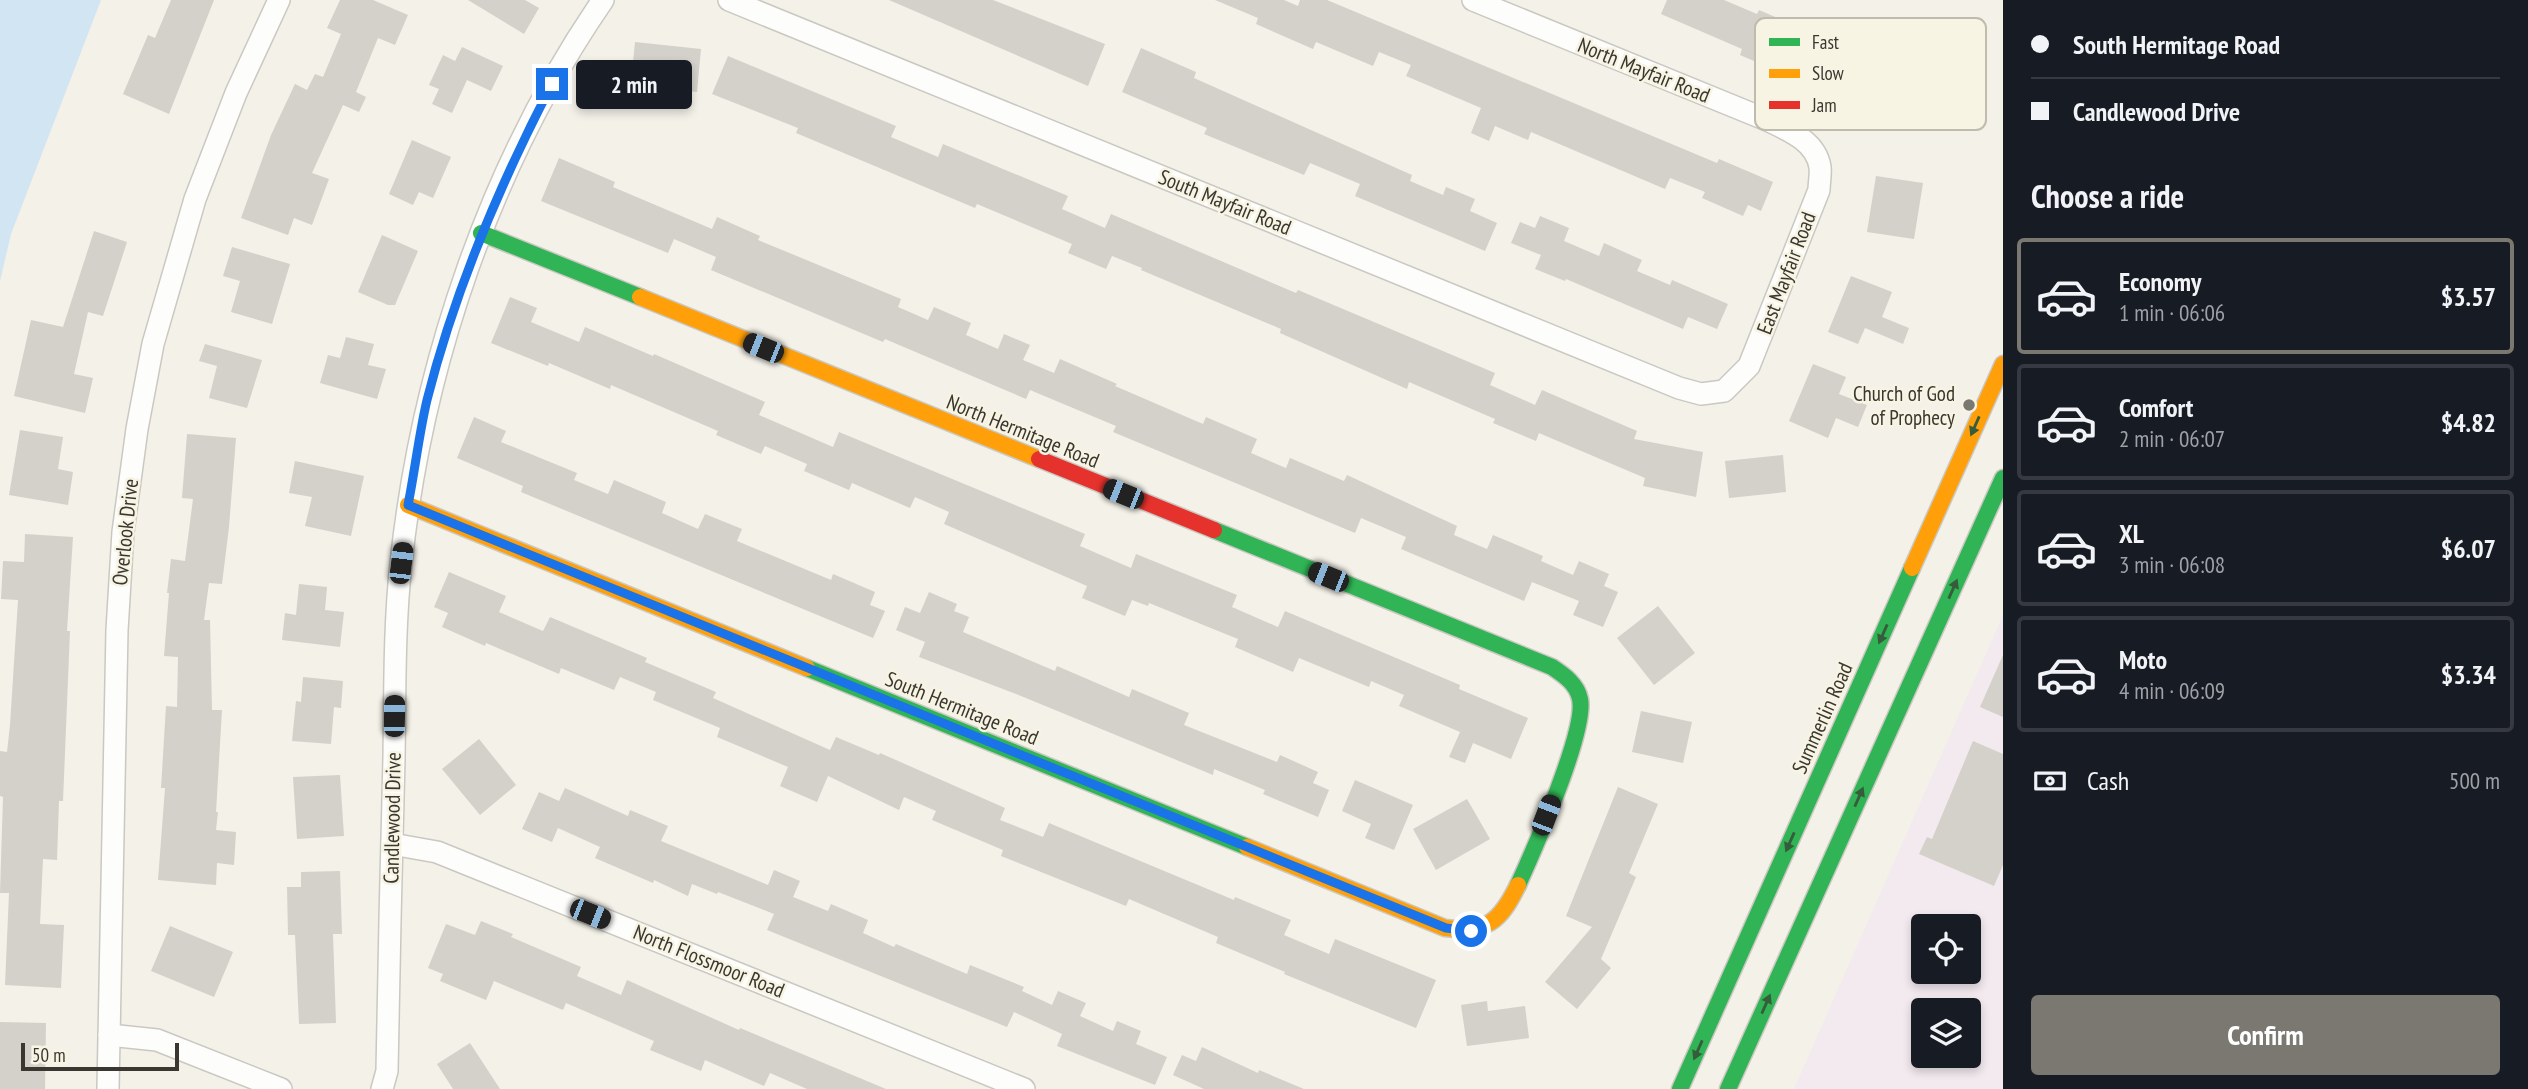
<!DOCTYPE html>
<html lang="en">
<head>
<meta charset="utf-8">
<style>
  body { margin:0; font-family:"PT Sans Narrow",sans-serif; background:#20242c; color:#f1f3f6; height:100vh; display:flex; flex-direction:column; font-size:26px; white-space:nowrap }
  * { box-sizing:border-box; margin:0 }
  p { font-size:23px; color:#9ea1a6 }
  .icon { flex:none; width:38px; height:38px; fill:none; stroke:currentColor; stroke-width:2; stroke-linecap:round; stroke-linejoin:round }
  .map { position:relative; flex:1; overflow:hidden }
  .panel { display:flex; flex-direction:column; background:#171b24; width:525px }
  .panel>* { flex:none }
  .top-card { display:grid; align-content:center; height:154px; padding:0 28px; background:#171b24 }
  .tools { position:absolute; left:1911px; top:914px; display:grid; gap:14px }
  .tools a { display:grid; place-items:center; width:70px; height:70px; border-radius:7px; background:#171b24; box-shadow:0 4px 10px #0003; font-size:35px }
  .scale { position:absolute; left:21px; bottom:18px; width:158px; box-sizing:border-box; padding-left:7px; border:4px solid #393730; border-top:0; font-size:19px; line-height:24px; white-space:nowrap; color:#393730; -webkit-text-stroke:5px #f8f4e3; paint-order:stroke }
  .end { position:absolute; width:32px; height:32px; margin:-16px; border:9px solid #1a73e8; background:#fff; box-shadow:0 0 0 4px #fff }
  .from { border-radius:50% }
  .bubble { position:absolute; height:49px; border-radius:7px; background:#171b24; box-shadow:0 4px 10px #0003; font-size:23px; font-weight:600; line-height:49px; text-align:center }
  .car { position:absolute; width:21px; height:42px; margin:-21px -10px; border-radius:9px; box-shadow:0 0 5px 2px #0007; background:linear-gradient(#222 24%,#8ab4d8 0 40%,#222 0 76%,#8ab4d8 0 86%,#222 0) }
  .top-card b { display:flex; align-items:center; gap:24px; height:66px; font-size:26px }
  .top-card b+b { border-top:2px solid #363941 }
  .top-card i { width:18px; height:18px; background:#f1f3f6 }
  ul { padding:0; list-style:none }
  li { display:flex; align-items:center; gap:21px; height:116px; margin:0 14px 10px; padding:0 14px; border:4px solid #363941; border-radius:7px }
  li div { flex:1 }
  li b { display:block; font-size:26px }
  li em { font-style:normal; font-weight:600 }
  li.selected { border-color:#7a7870 }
  li>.icon { width:63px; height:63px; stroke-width:1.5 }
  h2 { padding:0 28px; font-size:32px; line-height:84px }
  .pay { display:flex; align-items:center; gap:18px; height:77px; padding:0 28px; font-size:26px }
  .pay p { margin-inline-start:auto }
  .action { display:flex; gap:14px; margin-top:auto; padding:14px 28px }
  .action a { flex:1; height:80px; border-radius:7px; background:#7a7870; color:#fff; font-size:28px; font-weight:600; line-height:80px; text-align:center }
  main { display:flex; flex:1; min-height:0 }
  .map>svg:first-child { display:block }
  .commercial { fill:#f3eaf0; fill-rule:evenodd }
  .water { fill:#d1e5f2 }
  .building { fill:#d3d1ca }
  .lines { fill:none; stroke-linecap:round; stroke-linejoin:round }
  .street-casing { stroke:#cac8c1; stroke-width:24 }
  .fast-casing { stroke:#cac8c1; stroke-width:19 }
  .slow-casing { stroke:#cac8c1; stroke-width:19 }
  .jam-casing { stroke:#cac8c1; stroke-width:19 }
  .street { stroke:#fdfdfc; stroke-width:21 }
  .fast { stroke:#30b455; stroke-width:16 }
  .slow { stroke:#ff9f0a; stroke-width:16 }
  .jam { stroke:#e5322d; stroke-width:16 }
  .oneway { fill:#365c3b }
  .route { stroke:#1a73e8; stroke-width:9 }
  .poi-dot { fill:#7a7870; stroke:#f8f4e3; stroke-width:2.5 }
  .labels { text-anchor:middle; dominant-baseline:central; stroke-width:5; stroke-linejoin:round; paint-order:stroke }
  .street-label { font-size:21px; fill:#393730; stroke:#f8f4e3 }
  .poi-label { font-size:21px; fill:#393730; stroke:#f8f4e3; text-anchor:end }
  .key { fill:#f8f4e3; stroke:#bfbbad; stroke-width:2 }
  .key-label { font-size:19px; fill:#393730 }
</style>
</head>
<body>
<main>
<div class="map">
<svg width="2003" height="1089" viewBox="0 0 2003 1089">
  <rect width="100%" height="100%" fill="#f3f1e8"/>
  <path class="commercial" d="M2003,615V1089H1794ZM1923,926H1969V971H1923ZM1923,1010H1969V1055H1923Z"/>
  <polygon class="water" points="0,0 101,0 11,234 0,281"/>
  <g class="building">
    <polygon points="171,0 214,0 169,114 123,94 148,35 155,38"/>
    <polygon points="340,0 373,0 408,15 395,45 378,38 356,92 366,97 359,112 343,105 312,173 329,179 312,225 294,218 288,235 241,218 271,135 295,84 307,90 315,74 323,77 341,34 327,28"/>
    <polygon points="468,0 525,0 539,8 524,34"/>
    <polygon points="889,0 993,0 1105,44 1088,86"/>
    <polygon points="1215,0 1284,0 1298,6 1300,0 1327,0 1717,163 1719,159 1773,182 1761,211 1748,205 1743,216 1702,198 1705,192 1670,178 1665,189 1531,132 1528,140 1495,126 1489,141 1471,133 1481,108 1406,76 1411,65 1379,52 1373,66 1316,42 1313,49 1256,24 1258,18"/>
    <polygon points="1667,0 1724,0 1757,14 1759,10 1812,33 1793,78 1740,55 1742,49 1661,14"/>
    <polygon points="635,42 701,49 697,92 649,87 650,74 632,72"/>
    <polygon points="462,47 503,66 491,91 467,80 452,113 432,104 439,89 429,85 443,55 455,61"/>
    <polygon points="1141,48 1196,72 1194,78 1412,175 1410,181 1443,195 1446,187 1475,199 1470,211 1497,223 1485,251 1355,196 1360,184 1310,163 1304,175 1204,134 1207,128 1122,92"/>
    <polygon points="728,56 896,126 891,137 938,157 943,144 1068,196 1062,209 1105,228 1111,214 1296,293 1298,290 1495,373 1490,385 1535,405 1542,390 1637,431 1634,439 1703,452 1696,497 1643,486 1645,478 1553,439 1539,433 1536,441 1493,423 1495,419 1409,382 1407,389 1280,333 1281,329 1141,270 1142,268 1112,256 1106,269 1068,253 1072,244 977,204 975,208 796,133 798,128 712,94"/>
    <polygon points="412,140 451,157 433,198 419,192 413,205 389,194"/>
    <polygon points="559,158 615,182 613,187 712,229 717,217 760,236 758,240 901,299 898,307 928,320 934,307 971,323 966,335 998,349 1004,334 1030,345 1023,360 1054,373 1060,359 1117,384 1115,386 1203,424 1206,417 1257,439 1251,453 1286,468 1290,458 1344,481 1347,475 1457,526 1454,535 1487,549 1493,535 1543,556 1541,561 1573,575 1579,561 1609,574 1604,586 1618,592 1603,627 1573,615 1579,601 1532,582 1524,601 1401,549 1406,537 1361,518 1355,533 1113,432 1116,426 1030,390 1026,399 885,339 883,342 711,270 716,257 674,239 668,253 541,201"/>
    <polygon points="1876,176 1923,183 1914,239 1867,232"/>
    <polygon points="1540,216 1569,228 1564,241 1599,256 1604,243 1642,260 1637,271 1670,285 1672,280 1728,304 1717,329 1688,317 1683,329 1566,279 1565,281 1535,269 1541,255 1511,243 1520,222 1535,228"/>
    <polygon points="94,231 127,242 103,316 88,312 74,374 93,378 85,413 14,396 31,320 63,327"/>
    <polygon points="382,235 418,251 395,305 388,305 358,292"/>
    <polygon points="232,247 290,264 272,324 231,312 240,281 223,276"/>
    <polygon points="1851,276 1892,292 1882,317 1909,328 1903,344 1865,328 1858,344 1828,332"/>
    <polygon points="510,297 537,308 531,322 579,342 585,327 653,356 654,354 765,402 759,415 833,447 839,432 1085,534 1080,546 1131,568 1136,554 1237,595 1232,607 1278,627 1285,611 1460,685 1459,689 1528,718 1511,759 1473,743 1465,763 1449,757 1460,732 1399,706 1404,695 1371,681 1369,687 1299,658 1293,672 1235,647 1238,639 1149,603 1148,606 1132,600 1125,616 1082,598 1087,586 944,524 949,512 915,497 910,508 852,483 849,490 804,471 807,464 765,446 761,454 716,435 718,431 611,385 610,389 549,363 548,366 491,343"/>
    <polygon points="346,337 374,344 368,365 386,369 377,399 320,383 328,355 340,358"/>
    <polygon points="205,344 262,360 247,408 209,398 217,366 199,361"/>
    <polygon points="1813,364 1846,377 1839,394 1867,405 1858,427 1836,418 1828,438 1789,421"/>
    <polygon points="474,417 506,431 501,442 577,473 574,480 608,494 614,480 666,502 662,513 698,529 705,514 742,529 737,541 831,580 833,574 875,592 870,605 885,611 873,638 521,492 523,486 457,458"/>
    <polygon points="20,430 63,437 58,469 73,472 68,505 9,495"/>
    <polygon points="187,434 236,438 229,527 222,584 209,583 204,620 210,620 212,710 222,710 216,812 218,812 216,830 236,832 234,865 217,863 216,885 158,880 165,788 161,788 166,706 177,707 178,657 164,656 169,593 167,593 171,559 185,561 193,499 182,498"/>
    <polygon points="1783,455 1786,492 1729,498 1725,461"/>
    <polygon points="295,461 364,476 351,536 305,526 312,497 289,493"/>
    <polygon points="25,534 73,537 67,631 70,631 63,801 59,801 57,860 43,859 40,924 64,925 61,988 5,985 9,893 0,893 3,797 0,796 0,751 7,752 10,725 18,600 1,599 3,561 24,562"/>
    <polygon points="449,572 506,596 499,612 543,631 550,617 647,658 645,662 716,692 713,698 830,750 836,737 879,755 880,753 1005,808 1000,820 1043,837 1049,823 1234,900 1235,897 1291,920 1284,935 1329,954 1335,939 1436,980 1416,1028 1284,974 1285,972 1216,943 1218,937 1129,899 1126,906 1001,856 1003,850 932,820 936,811 904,797 899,810 828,776 817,802 780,786 788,767 717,737 720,728 653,700 656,692 620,677 614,690 561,668 559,674 486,643 485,646 442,627 448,613 434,607"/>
    <polygon points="299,584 327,587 325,610 344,612 340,647 282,640 285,613 296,615"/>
    <polygon points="929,592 957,604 954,611 969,617 963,632 1055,671 1057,666 1129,697 1132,689 1189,713 1184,725 1277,762 1280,755 1318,772 1313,783 1329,790 1318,817 1263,794 1265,790 1214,769 1213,775 1021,696 919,657 925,642 896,630 905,607 920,613"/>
    <polygon points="1658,606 1695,653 1654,685 1617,638"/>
    <polygon points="2003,655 2003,717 1980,707"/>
    <polygon points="303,677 343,681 341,708 334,707 331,744 292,741 296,701 301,702"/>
    <polygon points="1641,711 1692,722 1683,763 1632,752"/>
    <polygon points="479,739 516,785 480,815 442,769"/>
    <polygon points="1973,741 2003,754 2003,865 1994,886 1919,854 1927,837 1932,839"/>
    <polygon points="340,775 344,836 297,839 293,777"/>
    <polygon points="1355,780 1413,805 1394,850 1365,838 1371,824 1342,811"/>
    <polygon points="1618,787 1658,804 1629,873 1636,877 1601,959 1611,968 1577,1009 1545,982 1592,927 1566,916"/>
    <polygon points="565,788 628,816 630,810 668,826 661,841 768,885 774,870 800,881 793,897 828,911 831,904 868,920 863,933 894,947 896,944 967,974 970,965 1024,987 1022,991 1052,1005 1058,991 1086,1003 1080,1016 1113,1031 1117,1021 1141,1031 1136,1044 1167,1057 1155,1085 1057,1046 1062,1034 1014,1012 1007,1027 767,930 774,914 718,892 717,894 692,884 688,896 654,880 653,883 595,858 600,847 558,828 552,842 522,829 539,792 559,801"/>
    <polygon points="1467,799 1490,839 1436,870 1413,829"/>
    <polygon points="340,871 342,934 333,934 336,1023 299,1024 295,935 288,935 287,887 301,887 301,872"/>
    <polygon points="481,921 513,934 511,937 581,967 577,976 621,995 627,980 739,1030 740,1028 886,1089 807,1089 770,1073 764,1086 705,1060 701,1071 650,1050 654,1041 566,1003 563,1010 494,981 486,1000 440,981 443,974 428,968 446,924 475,935"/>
    <polygon points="170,926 233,952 214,997 151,971"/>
    <polygon points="1487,1001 1488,1011 1525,1006 1529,1038 1467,1046 1461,1005"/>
    <polygon points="0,1022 46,1023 45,1089 0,1089"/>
    <polygon points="470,1043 500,1089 453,1089 437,1064"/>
    <polygon points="1202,1047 1258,1073 1259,1070 1304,1089 1204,1089 1173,1075 1182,1055 1196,1061"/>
  </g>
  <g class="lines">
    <defs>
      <g id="street">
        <path d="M729,0L1679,388L1701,394L1724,391L1749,366L1819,190C1819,183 1821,174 1820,167C1816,141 1788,130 1767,120L1473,0"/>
        <polyline points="392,844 437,852 1024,1089"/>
        <polyline points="109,1035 157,1040 281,1089"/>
        <polyline points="108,1089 117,630 123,532 137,429 153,344 195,199 236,93 279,0"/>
        <path d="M382,1089L387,1071C389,967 391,862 394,758C395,693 394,627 401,563C422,366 490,164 603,0"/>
      </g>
      <g id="fast">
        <polyline points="481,233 640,297"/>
        <path d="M1214,530L1552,667C1564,675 1577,684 1580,699C1587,730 1533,852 1518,885"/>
        <polyline points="807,668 1247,847"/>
        <polyline points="1680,1089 1912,568"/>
        <polyline points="1728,1089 2003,478"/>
      </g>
      <g id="slow">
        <polyline points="640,297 1039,459"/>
        <polyline points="408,505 807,668"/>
        <polyline points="1912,568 2003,364"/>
        <path d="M1247,847L1445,928C1487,933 1500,922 1518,885"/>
      </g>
      <polyline id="jam" points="1039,459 1214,530"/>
    </defs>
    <use href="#street" class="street-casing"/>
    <use href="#fast" class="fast-casing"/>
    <use href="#slow" class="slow-casing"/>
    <use href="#jam" class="jam-casing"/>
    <use href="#street" class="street"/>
    <use href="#fast" class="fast"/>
    <use href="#slow" class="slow"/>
    <use href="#jam" class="jam"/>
  </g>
  <defs><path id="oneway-solid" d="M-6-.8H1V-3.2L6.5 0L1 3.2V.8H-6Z" transform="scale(1.75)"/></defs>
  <g class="oneway">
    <use href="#oneway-solid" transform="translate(1975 426) rotate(114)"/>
    <use href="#oneway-solid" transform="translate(1953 589) rotate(-66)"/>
    <use href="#oneway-solid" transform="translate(1883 634) rotate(114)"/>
    <use href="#oneway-solid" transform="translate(1859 797) rotate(-66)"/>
    <use href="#oneway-solid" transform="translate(1790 842) rotate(114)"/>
    <use href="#oneway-solid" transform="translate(1766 1004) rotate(-66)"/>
    <use href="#oneway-solid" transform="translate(1698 1050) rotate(114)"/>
  </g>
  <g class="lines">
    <path class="route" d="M552,84C499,186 455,289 427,400C419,434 415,470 408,505L1446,928L1471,931"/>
  </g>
  <circle class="poi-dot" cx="1969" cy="405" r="7"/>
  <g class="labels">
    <g class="street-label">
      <text transform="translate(1644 70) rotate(22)">North Mayfair Road</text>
      <text transform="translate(1225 202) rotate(22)">South Mayfair Road</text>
      <text transform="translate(1786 273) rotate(-69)">East Mayfair Road</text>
      <text transform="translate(1023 431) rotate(22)">North Hermitage Road</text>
      <text transform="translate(125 532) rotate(-84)">Overlook Drive</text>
      <text transform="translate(962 708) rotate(22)">South Hermitage Road</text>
      <text transform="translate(1822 718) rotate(-66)">Summerlin Road</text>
      <text transform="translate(392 818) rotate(-89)">Candlewood Drive</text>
      <text transform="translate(709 961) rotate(22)">North Flossmoor Road</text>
    </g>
    <g class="poi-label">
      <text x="1955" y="393">Church of God<tspan x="1955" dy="24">of Prophecy</tspan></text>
    </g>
  </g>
  <rect x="1755" y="18" width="231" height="112" rx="10" class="key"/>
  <rect x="1769" y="38" width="31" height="8" fill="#30b455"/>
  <rect x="1769" y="69" width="31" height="9" fill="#ff9f0a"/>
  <rect x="1769" y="101" width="31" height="8" fill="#e5322d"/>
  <g class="key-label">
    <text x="1812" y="49">Fast</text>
    <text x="1812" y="80">Slow</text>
    <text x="1812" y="112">Jam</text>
  </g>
</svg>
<div class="tools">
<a><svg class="icon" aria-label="locate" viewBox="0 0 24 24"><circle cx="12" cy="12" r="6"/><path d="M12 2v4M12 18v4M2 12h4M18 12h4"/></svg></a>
<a><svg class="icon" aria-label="layers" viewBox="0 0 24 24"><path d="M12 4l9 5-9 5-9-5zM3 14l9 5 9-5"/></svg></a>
</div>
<div class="scale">50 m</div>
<i class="end from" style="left:1471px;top:931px"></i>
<i class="end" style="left:552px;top:84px"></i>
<div class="bubble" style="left:576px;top:60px;width:116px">2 min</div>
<i class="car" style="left:763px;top:348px;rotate:292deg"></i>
<i class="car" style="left:1123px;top:494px;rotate:292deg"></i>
<i class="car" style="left:401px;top:563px;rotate:7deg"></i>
<i class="car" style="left:1328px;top:577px;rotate:292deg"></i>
<i class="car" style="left:394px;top:716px;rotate:1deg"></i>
<i class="car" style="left:1546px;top:815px;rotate:21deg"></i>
<i class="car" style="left:590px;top:914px;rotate:112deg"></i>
</div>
<section class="panel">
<div class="top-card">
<b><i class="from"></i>South Hermitage Road</b>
<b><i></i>Candlewood Drive</b>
</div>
<h2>Choose a ride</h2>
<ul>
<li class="selected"><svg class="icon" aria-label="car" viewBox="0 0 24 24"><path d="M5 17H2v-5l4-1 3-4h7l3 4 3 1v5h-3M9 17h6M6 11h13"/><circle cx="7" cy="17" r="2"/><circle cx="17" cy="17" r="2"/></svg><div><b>Economy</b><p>1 min · 06:06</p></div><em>$3.57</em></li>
<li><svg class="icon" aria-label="car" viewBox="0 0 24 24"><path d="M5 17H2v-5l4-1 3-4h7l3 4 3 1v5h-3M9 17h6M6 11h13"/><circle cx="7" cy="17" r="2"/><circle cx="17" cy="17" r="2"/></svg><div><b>Comfort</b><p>2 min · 06:07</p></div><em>$4.82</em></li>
<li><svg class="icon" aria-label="car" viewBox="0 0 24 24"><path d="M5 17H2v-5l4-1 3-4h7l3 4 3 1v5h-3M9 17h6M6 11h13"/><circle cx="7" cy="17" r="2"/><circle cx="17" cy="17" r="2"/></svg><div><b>XL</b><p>3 min · 06:08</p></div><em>$6.07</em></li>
<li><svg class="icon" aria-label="car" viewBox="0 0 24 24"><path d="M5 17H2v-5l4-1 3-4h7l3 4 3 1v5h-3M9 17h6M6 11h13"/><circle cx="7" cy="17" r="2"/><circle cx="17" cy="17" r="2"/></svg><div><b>Moto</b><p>4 min · 06:09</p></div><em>$3.34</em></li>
</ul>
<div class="pay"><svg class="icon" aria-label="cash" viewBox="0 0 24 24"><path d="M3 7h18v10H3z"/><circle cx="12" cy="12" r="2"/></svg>Cash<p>500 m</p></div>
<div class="action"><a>Confirm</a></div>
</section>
</main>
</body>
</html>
